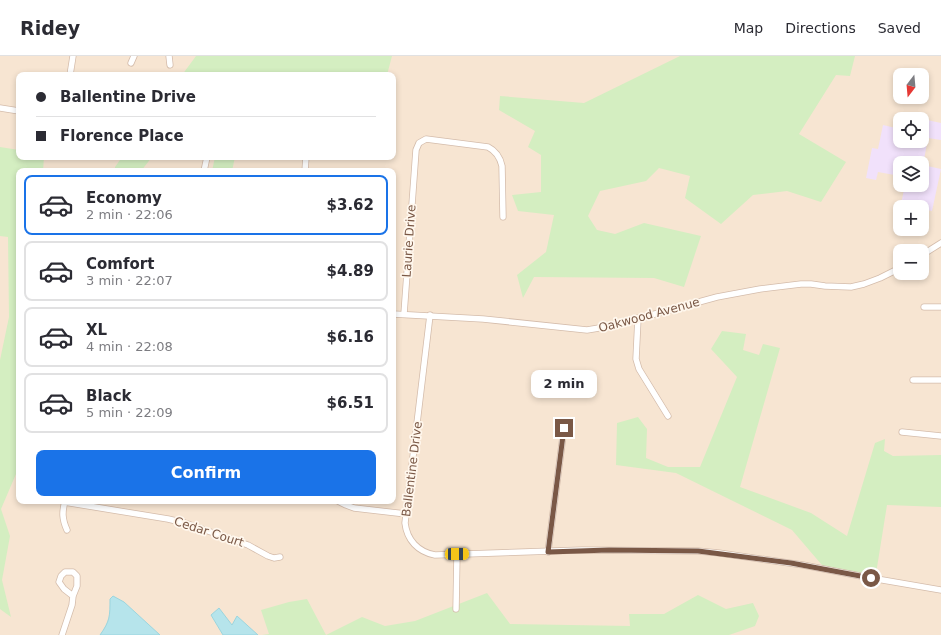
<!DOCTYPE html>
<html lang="en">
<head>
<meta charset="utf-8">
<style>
  body { margin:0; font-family:"DejaVu Sans",sans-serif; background:#f2f2f3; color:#2b2b33; height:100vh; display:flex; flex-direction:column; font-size:15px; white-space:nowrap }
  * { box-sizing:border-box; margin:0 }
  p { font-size:13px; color:#7c7c81 }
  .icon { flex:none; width:22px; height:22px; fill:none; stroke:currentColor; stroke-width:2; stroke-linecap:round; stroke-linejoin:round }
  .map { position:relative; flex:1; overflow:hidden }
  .side { position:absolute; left:16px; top:112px; width:380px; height:336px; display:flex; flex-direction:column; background:#fff; border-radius:8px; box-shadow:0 2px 6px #0003 }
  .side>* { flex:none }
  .banner { position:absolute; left:16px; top:16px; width:380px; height:88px; border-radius:8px; box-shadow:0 2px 6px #0003; display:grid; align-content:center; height:88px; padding:0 20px; background:#fff }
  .needle { width:26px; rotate:196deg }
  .fabs { position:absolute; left:893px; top:12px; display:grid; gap:8px }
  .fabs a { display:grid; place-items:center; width:36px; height:36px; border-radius:8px; background:#fff; box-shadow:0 2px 6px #0003; font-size:20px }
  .end { position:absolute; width:18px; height:18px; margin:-9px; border:5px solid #7a5846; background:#fff; box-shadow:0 0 0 2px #fff }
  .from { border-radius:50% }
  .bubble { position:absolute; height:28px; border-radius:8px; background:#fff; box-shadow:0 2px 6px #0003; font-size:13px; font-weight:600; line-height:28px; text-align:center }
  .car { position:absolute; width:12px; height:24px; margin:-12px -6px; border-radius:5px; box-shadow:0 0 3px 1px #0007; background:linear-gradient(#f5c518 24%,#345 0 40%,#f5c518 0 76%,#345 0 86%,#f5c518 0) }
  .banner b { display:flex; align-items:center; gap:14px; height:38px; font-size:15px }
  .banner b+b { border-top:1px solid #e1e1e2 }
  .banner i { width:10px; height:10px; background:#2b2b33 }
  ul { padding:7px 0 0; list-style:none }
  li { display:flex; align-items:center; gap:12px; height:60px; margin:0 8px 6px; padding:0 12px; border:2px solid #e1e1e2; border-radius:8px }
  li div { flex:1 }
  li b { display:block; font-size:15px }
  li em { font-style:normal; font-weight:600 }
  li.selected { border-color:#1a73e8 }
  li>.icon { width:36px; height:36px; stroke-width:1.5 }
  .cta { display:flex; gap:8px; margin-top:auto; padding:8px 20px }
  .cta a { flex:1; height:46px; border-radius:8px; background:#1a73e8; color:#fff; font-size:16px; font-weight:600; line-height:46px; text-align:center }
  header { display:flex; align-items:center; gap:24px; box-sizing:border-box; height:56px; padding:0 20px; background:#fff; border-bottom:1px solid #e1e1e2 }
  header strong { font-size:19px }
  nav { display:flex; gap:22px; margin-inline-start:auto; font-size:14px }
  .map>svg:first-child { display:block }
  .residential { fill:#f7e5d2; fill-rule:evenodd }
  .education { fill:#f1e1fb }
  .green { fill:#d4eec1 }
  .water { fill:#b6e4eb; stroke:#9bd5de }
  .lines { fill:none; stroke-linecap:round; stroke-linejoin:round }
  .minor-casing { stroke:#d4bcab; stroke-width:7 }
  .minor { stroke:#fff; stroke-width:5.5 }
  .route { stroke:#7a5846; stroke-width:5 }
  .labels { text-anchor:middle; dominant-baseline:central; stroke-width:3.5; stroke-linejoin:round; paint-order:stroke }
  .street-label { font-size:12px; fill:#7a5846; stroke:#fff7ed }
</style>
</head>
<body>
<header>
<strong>Ridey</strong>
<nav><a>Map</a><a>Directions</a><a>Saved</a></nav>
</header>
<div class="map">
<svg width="941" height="579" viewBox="0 0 941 579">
  <rect width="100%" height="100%" fill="#fff4e4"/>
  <path class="residential" d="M0,0H941V579H0ZM19,19H393V101H19ZM900,19H922V41H900ZM900,63H922V85H900ZM900,107H922V129H900ZM19,115H393V445H19ZM900,151H922V173H900ZM900,195H922V217H900Z"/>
  <polygon class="education" points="904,59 941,67 941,84 928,82 923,109 941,113 932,155 922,153 922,151 914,151 901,148 905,129 922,129 922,107 900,107 900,120 878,116 876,124 866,122 872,92 878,93 883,69 900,73 900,85 922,85 922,63 904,63"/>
  <g class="green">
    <polygon points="196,0 392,0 387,19 265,19 257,18 255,19 182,19"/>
    <polygon points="680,0 855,0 850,20 836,19 799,78 846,106 821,146 787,135 753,139 721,168 685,142 690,120 659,112 646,125 600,135 588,160 597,174 615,178 644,167 701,180 684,231 654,222 534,221 523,242 517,219 546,196 554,159 518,155 512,139 541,136 541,99 528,91 535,75 499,54 500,40 584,47"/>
    <polygon points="0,91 19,94 19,101 44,101 43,115 19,115 19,411 1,453 10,480 2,524 11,561 0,553 0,304 9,261 8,181 0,180"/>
    <polygon points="122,101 152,101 141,115 115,115 115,111"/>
    <polygon points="215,101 235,101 232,115 212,115"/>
    <polygon points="722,275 746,278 743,294 759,299 763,288 780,292 740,431 811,457 847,480 875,387 885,383 884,395 893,400 941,399 941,451 887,449 875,524 827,515 792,474 676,417 616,409 617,367 638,361 647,373 646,402 668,411 700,411 737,321 711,293"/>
    <polygon points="487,537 510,568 630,570 629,558 664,558 698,539 726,553 753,547 759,560 755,570 729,579 262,579 269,578 261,554 289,546 307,543 326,579 362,561 385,570 415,565"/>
  </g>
  <g class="water">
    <path d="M113,540L124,546L160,579H100C110,565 110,560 110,543Z"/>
    <polygon points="219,552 232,569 237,560 258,579 223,579 211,559"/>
  </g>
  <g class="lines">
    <defs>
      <g id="minor">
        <polyline points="169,0 170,9"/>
        <polyline points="131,7 134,0"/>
        <polyline points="70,19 73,0"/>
        <polyline points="0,52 19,55"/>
        <polyline points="204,115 207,101"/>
        <polyline points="305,115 306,101"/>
        <polyline points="922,199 941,187"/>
        <polyline points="924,251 941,251"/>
        <polyline points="393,258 483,263 587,274 611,270 717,241 760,233 801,228 811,228 825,230 851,231 864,228 880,222 900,212"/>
        <path d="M404,258L416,94L419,87L426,83L488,91C496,95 500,101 502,110L503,161"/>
        <path d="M430,259L405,467C407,484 418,496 435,499L582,494L698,495L719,497L803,509L871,522L941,534"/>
        <polyline points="638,262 636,303 639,313 668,360"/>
        <polyline points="913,324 941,324"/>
        <polyline points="902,376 941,380"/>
        <path d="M65,445C62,456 62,463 67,474"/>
        <polyline points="338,445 346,449 354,452 406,458"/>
        <polyline points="64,446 168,463 185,467 248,489 268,500 274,502 280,501"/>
        <polyline points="548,496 564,372"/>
        <polyline points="456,553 457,498"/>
        <polyline points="62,579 72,549 73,540 77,530 77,520 73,516 65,516 61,520 59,526 64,533 73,540"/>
      </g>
    </defs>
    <use href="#minor" class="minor-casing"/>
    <use href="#minor" class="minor"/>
  </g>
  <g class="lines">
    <polyline class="route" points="564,372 548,496 609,494 698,495 791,507 871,522"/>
  </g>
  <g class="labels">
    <g class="street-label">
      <text transform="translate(409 185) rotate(-86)">Laurie Drive</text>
      <text transform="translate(649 259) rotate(-15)">Oakwood Avenue</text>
      <text transform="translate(412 413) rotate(-83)">Ballentine Drive</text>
      <text transform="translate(209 476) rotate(18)">Cedar Court</text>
    </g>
  </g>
</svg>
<div class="fabs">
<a><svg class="needle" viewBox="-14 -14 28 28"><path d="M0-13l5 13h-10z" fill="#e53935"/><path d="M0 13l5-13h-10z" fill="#7c7c81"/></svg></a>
<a><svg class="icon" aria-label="locate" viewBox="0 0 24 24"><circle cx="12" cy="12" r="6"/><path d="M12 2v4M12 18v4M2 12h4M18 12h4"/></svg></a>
<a><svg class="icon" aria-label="layers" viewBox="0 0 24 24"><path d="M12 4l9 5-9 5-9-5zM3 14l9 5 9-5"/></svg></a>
<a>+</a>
<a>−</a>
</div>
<i class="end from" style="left:871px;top:522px"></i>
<i class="end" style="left:564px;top:372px"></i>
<div class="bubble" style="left:531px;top:314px;width:66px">2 min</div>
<i class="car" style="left:457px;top:498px;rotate:89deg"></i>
<div class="banner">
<b><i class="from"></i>Ballentine Drive</b>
<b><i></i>Florence Place</b>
</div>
<section class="side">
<ul>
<li class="selected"><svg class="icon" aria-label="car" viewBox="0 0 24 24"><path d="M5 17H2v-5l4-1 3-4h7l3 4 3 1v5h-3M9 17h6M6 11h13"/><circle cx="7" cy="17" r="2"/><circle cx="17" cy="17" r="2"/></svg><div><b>Economy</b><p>2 min · 22:06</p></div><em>$3.62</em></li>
<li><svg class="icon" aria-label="car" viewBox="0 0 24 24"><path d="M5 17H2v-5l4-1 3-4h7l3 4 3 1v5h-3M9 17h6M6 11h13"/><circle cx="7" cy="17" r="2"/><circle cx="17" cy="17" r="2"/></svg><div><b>Comfort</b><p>3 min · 22:07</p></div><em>$4.89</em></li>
<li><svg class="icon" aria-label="car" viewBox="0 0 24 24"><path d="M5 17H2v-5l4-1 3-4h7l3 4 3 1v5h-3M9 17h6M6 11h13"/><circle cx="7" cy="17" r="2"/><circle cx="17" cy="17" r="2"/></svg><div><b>XL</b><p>4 min · 22:08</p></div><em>$6.16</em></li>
<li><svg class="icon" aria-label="car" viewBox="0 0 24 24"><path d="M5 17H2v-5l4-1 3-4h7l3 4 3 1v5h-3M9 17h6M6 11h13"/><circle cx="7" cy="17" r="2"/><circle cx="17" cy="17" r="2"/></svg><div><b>Black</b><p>5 min · 22:09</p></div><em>$6.51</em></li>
</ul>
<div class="cta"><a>Confirm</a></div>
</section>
</div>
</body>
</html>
